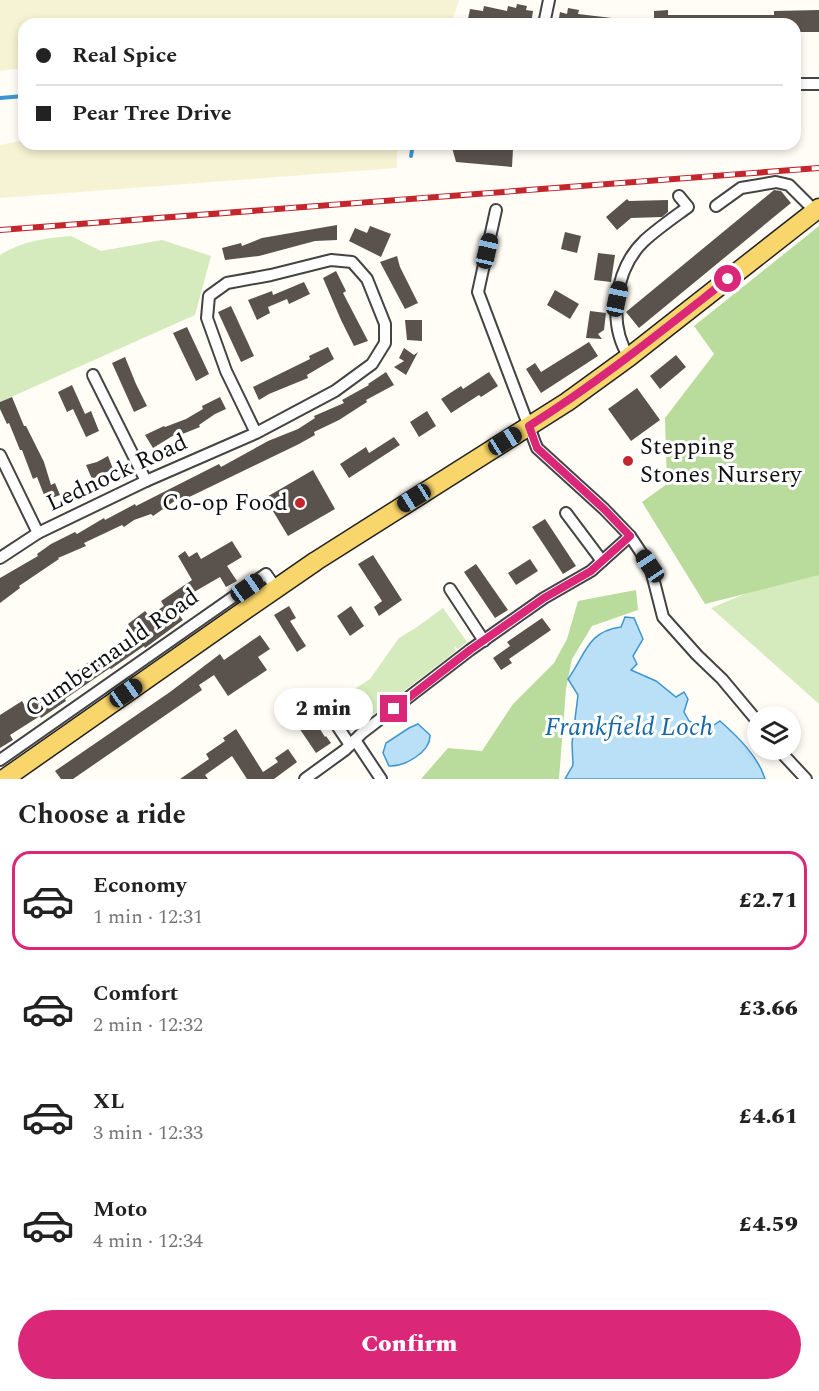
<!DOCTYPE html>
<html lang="en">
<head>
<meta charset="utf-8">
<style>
  body { margin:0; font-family:Spectral,serif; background:#f6f6f6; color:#222; height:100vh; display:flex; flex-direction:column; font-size:22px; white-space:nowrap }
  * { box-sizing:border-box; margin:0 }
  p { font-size:20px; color:#767676 }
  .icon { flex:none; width:33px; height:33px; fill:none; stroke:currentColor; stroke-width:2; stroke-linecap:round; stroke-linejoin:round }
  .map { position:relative; height:779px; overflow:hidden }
  .side { display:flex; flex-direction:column; background:#fff; flex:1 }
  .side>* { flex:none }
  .hud { position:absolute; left:18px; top:18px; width:783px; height:132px; border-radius:18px; box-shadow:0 3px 9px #0003; display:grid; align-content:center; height:132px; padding:0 18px; background:#fff }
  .tools { position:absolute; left:747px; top:706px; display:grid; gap:12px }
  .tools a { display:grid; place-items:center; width:54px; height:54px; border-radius:50%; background:#fff; box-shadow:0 3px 9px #0003; font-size:30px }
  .end { position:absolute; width:27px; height:27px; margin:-14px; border:8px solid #db2777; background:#fff; box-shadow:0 0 0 3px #fff }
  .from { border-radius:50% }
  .bubble { position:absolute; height:42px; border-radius:21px; background:#fff; box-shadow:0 3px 9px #0003; font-size:20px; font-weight:800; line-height:42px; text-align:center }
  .car { position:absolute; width:18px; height:36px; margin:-18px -9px; border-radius:8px; box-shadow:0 0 4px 2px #0007; background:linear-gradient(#222 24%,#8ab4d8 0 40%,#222 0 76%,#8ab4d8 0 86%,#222 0) }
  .hud b { display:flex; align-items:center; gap:21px; height:57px; font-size:22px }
  .hud b+b { border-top:2px solid #e0e0e0 }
  .hud i { width:15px; height:15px; background:#222 }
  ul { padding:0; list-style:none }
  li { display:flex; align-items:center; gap:18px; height:99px; margin:0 12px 9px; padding:0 6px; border:3px solid transparent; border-radius:18px }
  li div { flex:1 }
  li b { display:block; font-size:22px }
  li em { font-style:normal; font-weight:800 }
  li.selected { border-color:#db2777 }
  li>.icon { width:54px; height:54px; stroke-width:1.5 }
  h2 { padding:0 18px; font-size:27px; line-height:72px }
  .cta { display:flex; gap:12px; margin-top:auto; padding:12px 18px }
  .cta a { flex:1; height:69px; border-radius:36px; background:#db2777; color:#fff; font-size:24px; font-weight:800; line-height:69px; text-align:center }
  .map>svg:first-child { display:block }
  .farmland { fill:#f6f3d4 }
  .green { fill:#d5ebbd }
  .forest { fill:#b9dc9c }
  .water { fill:#b9e0f7; stroke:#3f96cf; stroke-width:1.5 }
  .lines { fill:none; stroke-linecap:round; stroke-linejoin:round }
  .stream { stroke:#3f96cf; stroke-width:4 }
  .building { fill:#5a524d }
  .street-casing { stroke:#444; stroke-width:14 }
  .primary-casing { stroke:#222; stroke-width:21 }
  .street { stroke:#fff; stroke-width:10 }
  .primary { stroke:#f9d66b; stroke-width:18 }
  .rail-casing { stroke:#c4262e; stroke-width:6 }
  .rail { stroke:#fff; stroke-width:4; stroke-dasharray:11; stroke-linecap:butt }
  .route { stroke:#db2777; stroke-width:8 }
  .poi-dot { fill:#c4262e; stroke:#fff; stroke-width:2 }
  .labels { text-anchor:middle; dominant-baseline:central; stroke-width:6; stroke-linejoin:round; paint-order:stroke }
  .poi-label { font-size:24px; fill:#111; stroke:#fff; text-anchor:start }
  .street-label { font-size:24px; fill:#111; stroke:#fff }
  .water-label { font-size:26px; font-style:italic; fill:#1768a6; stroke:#fff }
</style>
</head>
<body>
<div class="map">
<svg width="819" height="779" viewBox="0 0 819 779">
  <rect width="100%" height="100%" fill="#fffdf5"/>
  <g class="farmland">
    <polygon points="0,0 459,0 451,24 24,24 24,68 0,71"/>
    <polygon points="24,140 24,144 397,144 397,168 0,198 0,145"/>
  </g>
  <g class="green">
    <path d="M71,236L101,251L162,240L211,256L195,315L0,402V255C22,241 46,238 71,236Z"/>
    <polygon points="819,563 819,704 711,608"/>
    <polygon points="443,608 467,642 458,649 454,646 456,651 374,714 371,711 369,712 372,715 347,734 323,699 353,690 370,679 399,638 417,627"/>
  </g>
  <g class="forest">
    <polygon points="819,226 819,575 705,604 642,502 667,484 665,418 714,354 694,326"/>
    <polygon points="636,590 638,610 592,626 572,659 566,689 559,779 421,779 448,748 482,751 513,704 554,663 567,639 578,601"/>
  </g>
  <g class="water">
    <path d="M625,617L634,618L643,639L633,656L637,664L631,670L656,681L676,697L684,692L688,699L684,712L689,721L708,729L720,721C738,737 758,756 765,779H565L573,765L572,743L578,695L568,679C585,656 587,631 621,627Z"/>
    <path d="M418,724L430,735C431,752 404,767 389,766L383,753L386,743L409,728Z"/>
  </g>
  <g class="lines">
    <g class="stream">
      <polyline points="0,98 24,96"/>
      <polyline points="411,156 413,144"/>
    </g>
  </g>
  <g class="building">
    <polygon points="517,4 527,6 526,10 533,11 531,24 501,22 501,24 467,24 470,9 483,11 484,6 507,11 508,6 516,8"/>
    <polygon points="568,8 579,10 578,14 612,18 612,24 558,24 560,12 567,14"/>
    <polygon points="668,10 668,15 774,15 774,11 819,10 819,32 795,32 795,24 654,24 654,11"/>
    <polygon points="451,144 470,144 513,149 512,167 456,162"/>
    <polygon points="774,190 781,191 791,203 639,328 626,312"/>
    <polygon points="627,199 629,201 668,200 668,212 662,217 631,218 617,230 606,217"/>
    <polygon points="337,225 337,240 315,241 259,256 225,260 222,248 241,243 242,246 262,238"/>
    <polygon points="370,226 391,234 381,257 349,241 355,228 367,233"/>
    <polygon points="565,232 581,236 577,253 561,249"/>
    <polygon points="598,253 615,255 611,282 594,280"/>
    <polygon points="397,256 400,267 418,303 405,309 380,262"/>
    <polygon points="336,271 346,291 343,293 368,341 354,346 341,320 323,278"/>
    <polygon points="304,282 310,294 289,304 287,299 268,307 270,313 257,320 248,300 272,291 273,295"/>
    <polygon points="555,290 579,304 570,319 547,305"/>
    <polygon points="231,306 254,356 241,362 218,312"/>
    <polygon points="590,311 606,313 604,330 598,334 602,339 586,338"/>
    <polygon points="405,320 422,320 422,341 407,340"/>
    <polygon points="187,327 209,374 196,381 173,333"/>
    <polygon points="589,342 598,356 541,393 526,369 535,363 541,372"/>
    <polygon points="328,347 334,359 307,375 308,378 269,394 259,400 253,387 310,359 309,356"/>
    <polygon points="404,348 414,355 418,352 406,375 394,367 404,361 399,358"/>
    <polygon points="676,355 686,367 660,389 650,376"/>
    <polygon points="125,357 136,384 147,406 134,412 112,363"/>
    <polygon points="386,372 394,385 366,400 367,402 339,420 314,432 315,435 299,444 181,501 179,498 153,516 151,514 134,520 124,527 122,525 84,543 86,546 58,558 59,559 19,586 20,588 0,603 0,578 38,556 37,554 51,544 75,532 77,534 104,518 105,520 135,504 136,506 219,464 221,467 268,441 298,429 315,418 314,416 344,403 342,400 369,385 368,384"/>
    <polygon points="489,372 498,386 481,397 479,395 451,413 441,399 461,386 463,389"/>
    <polygon points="72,385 85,414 91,411 99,431 86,437 73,409 67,412 58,392"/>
    <polygon points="637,388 660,420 631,441 608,409"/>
    <polygon points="12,397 24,426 26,426 44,462 51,485 55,483 60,495 46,500 37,477 33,479 22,450 20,450 9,423 7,424 0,409 0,402"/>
    <polygon points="220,397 226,409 215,414 199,425 200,427 180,435 179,432 153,448 145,435 164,426 165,427 186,419 203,409 202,406"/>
    <polygon points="427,411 436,426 419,437 410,422"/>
    <polygon points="394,437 400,445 349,478 340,464 366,447 369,453"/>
    <polygon points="108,456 113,469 92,479 86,465 97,462"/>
    <polygon points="313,470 335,509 288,536 265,498"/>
    <polygon points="545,519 576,566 563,574 532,527"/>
    <polygon points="232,541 242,557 227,566 237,581 226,587 220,577 194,592 198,598 177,612 183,620 145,648 144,646 111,669 110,668 65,699 66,701 41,718 40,716 10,735 13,740 0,748 0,715 22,701 26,708 93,659 94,661 134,633 128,624 145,611 149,616 164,606 161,601 192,580 178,556 185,551 189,557 197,552 201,559"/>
    <polygon points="373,555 402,600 379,616 374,607 382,601 358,564"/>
    <polygon points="530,559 538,571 516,585 508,573"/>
    <polygon points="476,564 508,610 495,618 464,572"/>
    <polygon points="289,606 296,618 290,621 306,646 297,652 274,615"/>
    <polygon points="351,606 364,626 350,636 337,616"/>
    <polygon points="542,618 551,630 509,659 512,663 501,670 493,658 510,646 507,642"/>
    <polygon points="260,635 270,649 258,657 267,670 228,696 214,675 199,685 202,690 73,779 61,779 55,771 170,692 220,654 224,660"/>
    <polygon points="309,712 325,737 326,736 331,743 316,753 295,722"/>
    <polygon points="236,729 263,772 278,762 275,758 288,749 297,762 274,779 247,779 232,756 205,775 208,779 180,779 209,759 206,754 225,741 223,738"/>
  </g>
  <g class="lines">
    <defs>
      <g id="street">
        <polyline points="544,24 549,0"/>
        <polyline points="795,84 819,84"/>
        <polyline points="716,206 741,188 776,182 789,185 815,211"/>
        <polyline points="496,210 478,292 537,448 604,509 630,536 650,566 663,617 697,655 722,679 758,722"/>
        <path d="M629,357C607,323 615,269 644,241C657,229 673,218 688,207L679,196"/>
        <polyline points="93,375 146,481"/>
        <polyline points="0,455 38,533"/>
        <polyline points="566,513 602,561"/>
        <polyline points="0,558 38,533 146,481 256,433 335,391 372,364 385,343 385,324 367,279 352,262 331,260 271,275 227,283 209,296 207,318 226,371 256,433"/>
        <polyline points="450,589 484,641"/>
        <polyline points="326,709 350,745"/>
        <polyline points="355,740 381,779"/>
        <polyline points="779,750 806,779"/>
        <polyline points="0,760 266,574 276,588"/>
        <polyline points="305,779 345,750 362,733 470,650 544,598 591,571 630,536"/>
      </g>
      <polyline id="primary" points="4,779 248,608 316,561 567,402 629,357 819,208"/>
    </defs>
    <use href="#street" class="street-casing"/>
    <use href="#primary" class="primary-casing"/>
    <use href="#street" class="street"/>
    <use href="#primary" class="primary"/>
    <defs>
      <polyline id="rail" points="0,230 819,168"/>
    </defs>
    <use href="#rail" class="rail-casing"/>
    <use href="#rail" class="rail"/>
  </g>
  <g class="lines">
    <path class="route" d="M394,709L470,650L544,598L591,571L630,536L604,509L537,448L529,426C599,382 663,330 728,279"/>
  </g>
  <g class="poi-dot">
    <circle cx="628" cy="461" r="6"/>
    <circle cx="300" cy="503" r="6"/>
  </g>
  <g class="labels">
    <g class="poi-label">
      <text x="640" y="447">Stepping<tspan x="640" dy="28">Stones Nursery</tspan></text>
      <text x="288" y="503" text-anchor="end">Co-op Food</text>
    </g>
    <g class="street-label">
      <text transform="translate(117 473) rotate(-25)">Lednock Road</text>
      <text transform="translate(112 653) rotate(-35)">Cumbernauld Road</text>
    </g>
    <g class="water-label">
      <text x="629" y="727">Frankfield Loch</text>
    </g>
  </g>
</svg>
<div class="tools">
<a><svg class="icon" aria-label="layers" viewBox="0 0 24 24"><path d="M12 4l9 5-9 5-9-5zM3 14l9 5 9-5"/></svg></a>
</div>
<i class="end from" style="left:728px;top:279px"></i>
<i class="end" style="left:394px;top:709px"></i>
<div class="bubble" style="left:274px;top:688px;width:99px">2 min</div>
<i class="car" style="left:487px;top:251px;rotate:13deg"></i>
<i class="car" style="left:617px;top:299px;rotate:12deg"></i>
<i class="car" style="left:505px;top:441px;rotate:58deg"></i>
<i class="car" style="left:414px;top:498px;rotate:238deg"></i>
<i class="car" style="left:650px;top:566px;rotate:326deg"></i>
<i class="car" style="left:247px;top:588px;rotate:55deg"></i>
<i class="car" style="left:126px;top:693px;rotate:55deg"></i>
<div class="hud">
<b><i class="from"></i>Real Spice</b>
<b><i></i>Pear Tree Drive</b>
</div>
</div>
<section class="side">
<h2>Choose a ride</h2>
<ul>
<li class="selected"><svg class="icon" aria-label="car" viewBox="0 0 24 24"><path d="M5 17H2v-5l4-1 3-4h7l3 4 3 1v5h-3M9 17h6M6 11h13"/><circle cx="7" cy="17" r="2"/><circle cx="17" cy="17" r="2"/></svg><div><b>Economy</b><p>1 min · 12:31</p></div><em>£2.71</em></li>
<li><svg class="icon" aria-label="car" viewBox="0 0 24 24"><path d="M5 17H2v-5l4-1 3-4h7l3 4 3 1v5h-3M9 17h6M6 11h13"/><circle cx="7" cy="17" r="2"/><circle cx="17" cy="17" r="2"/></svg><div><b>Comfort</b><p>2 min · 12:32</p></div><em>£3.66</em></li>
<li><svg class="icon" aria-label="car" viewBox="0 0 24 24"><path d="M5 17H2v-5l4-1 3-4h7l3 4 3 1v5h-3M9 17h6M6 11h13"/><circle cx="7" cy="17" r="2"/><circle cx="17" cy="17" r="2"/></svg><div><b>XL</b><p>3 min · 12:33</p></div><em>£4.61</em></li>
<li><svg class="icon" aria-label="car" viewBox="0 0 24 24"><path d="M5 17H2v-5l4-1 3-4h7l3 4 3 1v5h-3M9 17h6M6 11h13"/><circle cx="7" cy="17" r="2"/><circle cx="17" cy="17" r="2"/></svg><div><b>Moto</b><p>4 min · 12:34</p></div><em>£4.59</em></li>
</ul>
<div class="cta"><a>Confirm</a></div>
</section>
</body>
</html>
